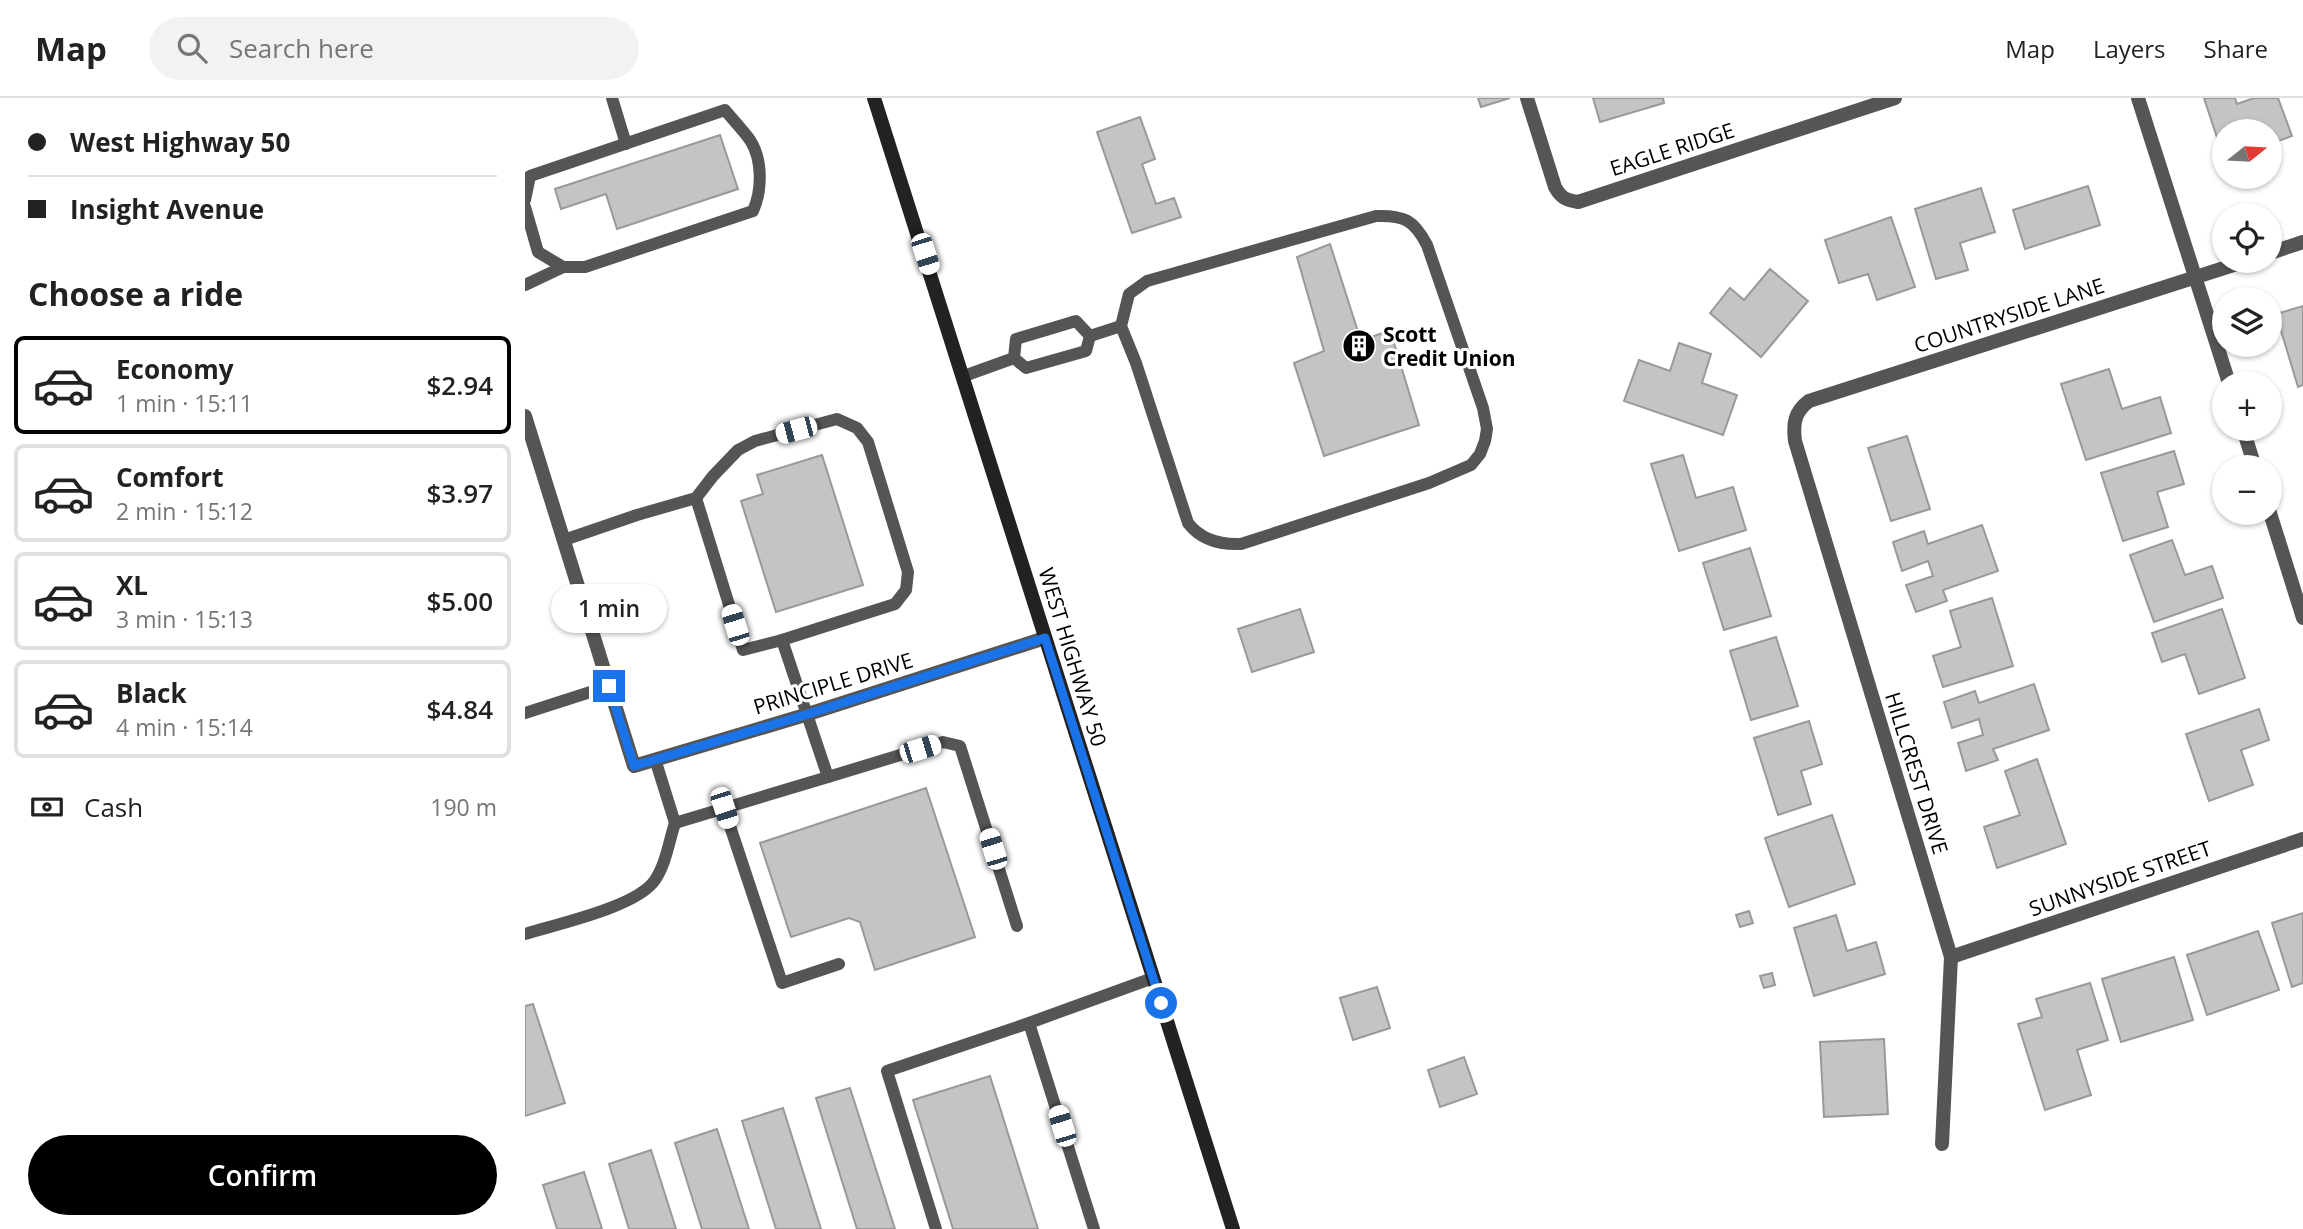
<!DOCTYPE html>
<html lang="en">
<head>
<meta charset="utf-8">
<style>
  body { margin:0; font-family:"Open Sans",sans-serif; background:#f2f2f2; color:#222; height:100vh; display:flex; flex-direction:column; font-size:26px; white-space:nowrap }
  * { box-sizing:border-box; margin:0 }
  p { font-size:23px; color:#767676 }
  .icon { flex:none; width:38px; height:38px; fill:none; stroke:currentColor; stroke-width:2; stroke-linecap:round; stroke-linejoin:round }
  .map { position:relative; flex:1; overflow:hidden }
  .panel { display:flex; flex-direction:column; background:#fff; width:525px }
  .panel>* { flex:none }
  .hud { display:grid; align-content:center; height:154px; padding:0 28px; background:#fff }
  .needle { width:46px; rotate:72deg }
  .fabs { position:absolute; left:1687px; top:21px; display:grid; gap:14px }
  .fabs a { display:grid; place-items:center; width:70px; height:70px; border-radius:50%; background:#fff; box-shadow:0 2px 5px #0004; font-size:35px }
  .end { position:absolute; width:32px; height:32px; margin:-16px; border:9px solid #1a73e8; background:#fff; box-shadow:0 0 0 4px #fff }
  .from { border-radius:50% }
  .bubble { position:absolute; height:49px; border-radius:24px; background:#fff; box-shadow:0 2px 5px #0004; font-size:23px; font-weight:600; line-height:49px; text-align:center }
  .car { position:absolute; width:21px; height:42px; margin:-21px -10px; border-radius:9px; box-shadow:0 0 5px 2px #0007; background:linear-gradient(#fff 24%,#345 0 40%,#fff 0 76%,#345 0 86%,#fff 0) }
  .hud b { display:flex; align-items:center; gap:24px; height:66px; font-size:26px }
  .hud b+b { border-top:2px solid #e0e0e0 }
  .hud i { width:18px; height:18px; background:#222 }
  ul { padding:0; list-style:none }
  li { display:flex; align-items:center; gap:21px; height:98px; margin:0 14px 10px; padding:0 14px; border:4px solid #e0e0e0; border-radius:10px }
  li div { flex:1 }
  li b { display:block; font-size:26px }
  li em { font-style:normal; font-weight:600 }
  li.active { border-color:#000 }
  li>.icon { width:63px; height:63px; stroke-width:1.5 }
  h2 { padding:0 28px; font-size:32px; line-height:84px }
  .pay { display:flex; align-items:center; gap:18px; height:77px; padding:0 28px; font-size:26px }
  .pay p { margin-inline-start:auto }
  .primary-button { display:flex; gap:14px; margin-top:auto; padding:14px 28px }
  .primary-button a { flex:1; height:80px; border-radius:42px; background:#000; color:#fff; font-size:28px; font-weight:600; line-height:80px; text-align:center }
  header { display:flex; align-items:center; gap:42px; box-sizing:border-box; height:98px; padding:0 35px; background:#fff; border-bottom:2px solid #e0e0e0 }
  header strong { font-size:33px }
  nav { display:flex; gap:38px; margin-inline-start:auto; font-size:24px }
  .search { width:490px; height:63px; background:#f2f2f2; display:flex; align-items:center; gap:18px; box-sizing:border-box; padding:0 24px; border-radius:38px; color:#767676; font-size:26px }
  main { display:flex; flex:1; min-height:0 }
  .map>svg:first-child { display:block }
  .building { fill:#c4c4c4; stroke:#999; stroke-width:2 }
  .lines { fill:none; stroke-linecap:round; stroke-linejoin:round }
  .service { stroke:#555; stroke-width:12 }
  .minor { stroke:#555; stroke-width:14 }
  .secondary { stroke:#222; stroke-width:14 }
  .route { stroke:#1a73e8; stroke-width:9 }
  .labels { text-anchor:middle; dominant-baseline:central; stroke-width:6; stroke-linejoin:round; paint-order:stroke }
  .street-label { font-size:21px; fill:#000; stroke:#fff }
  .poi-label { font-size:21px; font-weight:bold; fill:#000; stroke:#fff; text-anchor:start }
</style>
</head>
<body>
<header>
<strong>Map</strong>
<div class="search"><svg class="icon" aria-label="search" viewBox="0 0 24 24"><circle cx="10" cy="10" r="6"/><path d="M15 15l6 6"/></svg>Search here</div>
<nav><a>Map</a><a>Layers</a><a>Share</a></nav>
</header>
<main>
<section class="panel">
<div class="hud">
<b><i class="from"></i>West Highway 50</b>
<b><i></i>Insight Avenue</b>
</div>
<h2>Choose a ride</h2>
<ul>
<li class="active"><svg class="icon" aria-label="car" viewBox="0 0 24 24"><path d="M5 17H2v-5l4-1 3-4h7l3 4 3 1v5h-3M9 17h6M6 11h13"/><circle cx="7" cy="17" r="2"/><circle cx="17" cy="17" r="2"/></svg><div><b>Economy</b><p>1 min · 15:11</p></div><em>$2.94</em></li>
<li><svg class="icon" aria-label="car" viewBox="0 0 24 24"><path d="M5 17H2v-5l4-1 3-4h7l3 4 3 1v5h-3M9 17h6M6 11h13"/><circle cx="7" cy="17" r="2"/><circle cx="17" cy="17" r="2"/></svg><div><b>Comfort</b><p>2 min · 15:12</p></div><em>$3.97</em></li>
<li><svg class="icon" aria-label="car" viewBox="0 0 24 24"><path d="M5 17H2v-5l4-1 3-4h7l3 4 3 1v5h-3M9 17h6M6 11h13"/><circle cx="7" cy="17" r="2"/><circle cx="17" cy="17" r="2"/></svg><div><b>XL</b><p>3 min · 15:13</p></div><em>$5.00</em></li>
<li><svg class="icon" aria-label="car" viewBox="0 0 24 24"><path d="M5 17H2v-5l4-1 3-4h7l3 4 3 1v5h-3M9 17h6M6 11h13"/><circle cx="7" cy="17" r="2"/><circle cx="17" cy="17" r="2"/></svg><div><b>Black</b><p>4 min · 15:14</p></div><em>$4.84</em></li>
</ul>
<div class="pay"><svg class="icon" aria-label="cash" viewBox="0 0 24 24"><path d="M3 7h18v10H3z"/><circle cx="12" cy="12" r="2"/></svg>Cash<p>190 m</p></div>
<div class="primary-button"><a>Confirm</a></div>
</section>
<div class="map">
<svg width="1778" height="1131" viewBox="0 0 1778 1131">
  <rect width="100%" height="100%" fill="#fff"/>
  <g class="building">
    <polygon points="953,0 985,0 956,9"/>
    <polygon points="1068,0 1138,0 1139,5 1075,24"/>
    <polygon points="1679,0 1710,0 1712,6 1729,0 1753,0 1767,38 1745,46 1745,33 1699,33 1699,61"/>
    <polygon points="615,19 630,61 617,66 631,106 649,100 656,119 607,135 572,34"/>
    <polygon points="195,37 213,91 92,131 81,96 36,111 30,91"/>
    <polygon points="1563,88 1575,127 1500,151 1488,112"/>
    <polygon points="1456,90 1470,134 1435,145 1443,172 1411,181 1390,111"/>
    <polygon points="1366,119 1390,189 1352,202 1343,176 1314,185 1300,142"/>
    <polygon points="805,146 836,243 865,232 894,327 799,358 769,265 799,253 772,159"/>
    <polygon points="1245,171 1283,203 1236,259 1185,215 1205,190 1219,202"/>
    <polygon points="1778,208 1778,287 1773,289 1751,216"/>
    <polygon points="1154,245 1186,256 1177,285 1212,297 1198,337 1099,303 1114,262 1145,273"/>
    <polygon points="1584,271 1597,311 1635,299 1646,335 1561,362 1536,286"/>
    <polygon points="1382,338 1405,411 1366,423 1343,350"/>
    <polygon points="1649,353 1659,386 1632,394 1643,429 1598,443 1576,375"/>
    <polygon points="297,357 338,487 251,514 216,403 238,396 232,377"/>
    <polygon points="1158,357 1171,400 1208,389 1221,432 1154,453 1126,366"/>
    <polygon points="1457,427 1473,473 1418,492 1422,503 1391,514 1381,487 1408,478 1403,463 1377,473 1368,444 1399,433 1403,446"/>
    <polygon points="1647,442 1660,477 1687,468 1698,500 1629,524 1605,457"/>
    <polygon points="1225,450 1246,518 1199,532 1178,465"/>
    <polygon points="1467,500 1488,568 1418,589 1408,558 1436,549 1425,513"/>
    <polygon points="775,511 789,554 727,574 713,531"/>
    <polygon points="1697,511 1720,580 1674,596 1660,556 1637,564 1627,535"/>
    <polygon points="1251,539 1273,608 1226,622 1205,553"/>
    <polygon points="1509,586 1524,632 1468,651 1473,662 1441,673 1433,645 1458,637 1454,621 1427,630 1419,604 1450,593 1454,605"/>
    <polygon points="1734,611 1744,642 1716,652 1728,687 1684,703 1661,636"/>
    <polygon points="1284,623 1297,666 1276,673 1286,706 1253,717 1229,640"/>
    <polygon points="1512,661 1541,746 1472,770 1459,729 1495,717 1480,673"/>
    <polygon points="401,690 450,839 350,872 335,824 324,820 266,839 235,745"/>
    <polygon points="1307,717 1330,786 1264,809 1240,740"/>
    <polygon points="1224,813 1228,825 1215,829 1211,817"/>
    <polygon points="1778,815 1778,885 1767,889 1747,825"/>
    <polygon points="1311,817 1322,853 1351,844 1360,876 1289,898 1269,830"/>
    <polygon points="1733,833 1754,892 1682,917 1662,857"/>
    <polygon points="1649,859 1668,922 1596,944 1577,881"/>
    <polygon points="1247,875 1250,887 1239,890 1235,878"/>
    <polygon points="1565,885 1583,942 1552,952 1566,997 1520,1012 1493,926 1517,919 1511,901"/>
    <polygon points="852,889 865,930 828,942 815,900"/>
    <polygon points="8,906 40,1005 0,1018 0,908"/>
    <polygon points="1359,941 1363,1016 1299,1019 1295,944"/>
    <polygon points="939,959 952,996 915,1009 903,972"/>
    <polygon points="465,978 513,1131 428,1131 388,1002"/>
    <polygon points="325,990 370,1131 332,1131 291,1000"/>
    <polygon points="258,1010 296,1131 251,1131 217,1023"/>
    <polygon points="192,1031 224,1131 177,1131 150,1045"/>
    <polygon points="126,1052 151,1131 104,1131 84,1066"/>
    <polygon points="59,1074 77,1131 32,1131 18,1087"/>
  </g>
  <g class="lines">
    <g class="service">
      <polyline points="87,0 101,46"/>
      <path d="M0,102L5,78L200,12C208,22 218,32 225,42C238,62 237,93 228,113L60,169H38L13,154L0,109"/>
      <path d="M851,118C879,117 889,122 902,147L958,310L962,331L960,343L955,356L946,367L904,385L716,446C694,447 676,442 663,425L611,265L596,228L604,196L622,183Z"/>
      <polyline points="0,187 38,169"/>
      <polygon points="551,223 565,238 561,253 501,270 489,260 491,241"/>
      <polyline points="565,238 596,228"/>
      <polyline points="439,278 489,260"/>
      <polyline points="39,442 112,417 171,400 188,378 213,352 230,343 312,321 332,330 343,344 383,474 381,492 370,506 257,542"/>
      <polyline points="0,615 84,588"/>
      <polyline points="130,661 150,725 303,679 257,542 218,552 171,400"/>
      <polyline points="303,679 418,644 435,648 492,828"/>
      <polyline points="199,710 257,885 314,866"/>
      <path d="M0,836C32,826 112,809 130,782C141,766 144,743 150,725"/>
      <polyline points="504,925 569,1131"/>
      <polyline points="411,1131 362,973 504,925 628,880"/>
    </g>
    <g class="minor">
      <path d="M1002,0L1030,89C1036,100 1041,102 1053,104L1370,0"/>
      <polyline points="1613,0 1704,285"/>
      <polyline points="1745,155 1778,144"/>
      <polyline points="0,318 109,668 280,617 520,540"/>
      <polyline points="1718,331 1730,369"/>
      <polyline points="1745,415 1778,520"/>
      <polyline points="1426,859 1778,741"/>
      <path d="M1417,1046L1426,859L1270,343C1268,326 1269,314 1284,303L1721,163"/>
    </g>
    <polyline class="secondary" points="349,0 708,1131"/>
  </g>
  <g class="lines">
    <polyline class="route" points="84,588 109,668 280,617 520,540 636,905"/>
  </g>
  <defs>
    <symbol id="building-disc" viewBox="-11 -11 22 22"><circle r="9.5" fill="#000" stroke="#fff"/><path d="M-4-6H4V6H1V3H-1V6H-4ZM-2.5-4.3h1.7v1.8h-1.7ZM.8-4.3h1.7v1.8H.8ZM-2.5-1h1.7V.8h-1.7ZM.8-1h1.7V.8H.8Z" fill="#fff"/></symbol>
  </defs>
  <g fill-rule="evenodd">
    <use href="#building-disc" x="815" y="229" width="38" height="38"/>
  </g>
  <g class="labels">
    <g class="street-label">
      <text transform="translate(1147 51) rotate(-18)">EAGLE RIDGE</text>
      <text transform="translate(1484 217) rotate(-18)">COUNTRYSIDE LANE</text>
      <text transform="translate(548 559) rotate(73)">WEST HIGHWAY 50</text>
      <text transform="translate(308 585) rotate(-17)">PRINCIPLE DRIVE</text>
      <text transform="translate(1392 675) rotate(73)">HILLCREST DRIVE</text>
      <text transform="translate(1595 780) rotate(-19)">SUNNYSIDE STREET</text>
    </g>
    <g class="poi-label">
      <text x="858" y="236">Scott<tspan x="858" dy="24">Credit Union</tspan></text>
    </g>
  </g>
</svg>
<div class="fabs">
<a><svg class="needle" viewBox="-14 -14 28 28"><path d="M0-13l5 13h-10z" fill="#e53935"/><path d="M0 13l5-13h-10z" fill="#767676"/></svg></a>
<a><svg class="icon" aria-label="locate" viewBox="0 0 24 24"><circle cx="12" cy="12" r="6"/><path d="M12 2v4M12 18v4M2 12h4M18 12h4"/></svg></a>
<a><svg class="icon" aria-label="layers" viewBox="0 0 24 24"><path d="M12 4l9 5-9 5-9-5zM3 14l9 5 9-5"/></svg></a>
<a>+</a>
<a>−</a>
</div>
<i class="end from" style="left:636px;top:905px"></i>
<i class="end" style="left:84px;top:588px"></i>
<div class="bubble" style="left:26px;top:486px;width:116px">1 min</div>
<i class="car" style="left:400px;top:156px;rotate:162deg"></i>
<i class="car" style="left:271px;top:332px;rotate:255deg"></i>
<i class="car" style="left:210px;top:527px;rotate:343deg"></i>
<i class="car" style="left:395px;top:651px;rotate:73deg"></i>
<i class="car" style="left:199px;top:710px;rotate:162deg"></i>
<i class="car" style="left:468px;top:751px;rotate:343deg"></i>
<i class="car" style="left:537px;top:1028px;rotate:343deg"></i>
</div>
</main>
</body>
</html>
